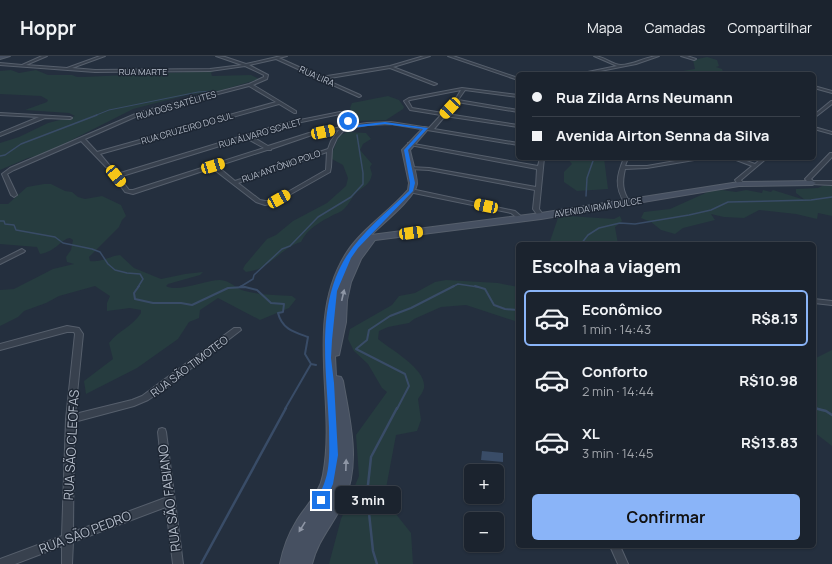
<!DOCTYPE html>
<html lang="pt">
<head>
<meta charset="utf-8">
<style>
  body { margin:0; font-family:Manrope,sans-serif; background:#282f3a; color:#f1f3f6; height:100vh; display:flex; flex-direction:column; font-size:15px; white-space:nowrap }
  * { box-sizing:border-box; margin:0 }
  p { font-size:13px; color:#a0a4aa }
  .icon { flex:none; width:22px; height:22px; fill:none; stroke:currentColor; stroke-width:2; stroke-linecap:round; stroke-linejoin:round }
  .map { position:relative; flex:1; overflow:hidden }
  .details { position:absolute; left:516px; top:186px; width:300px; height:306px; display:flex; flex-direction:column; background:#1b232e; border-radius:6px; box-shadow:0 1px 3px #0004,0 0 0 1px #39404a }
  .details>* { flex:none }
  .guide { position:absolute; left:516px; top:16px; width:300px; height:88px; border-radius:6px; box-shadow:0 1px 3px #0004,0 0 0 1px #39404a; display:grid; align-content:center; height:88px; padding:0 16px; background:#1b232e }
  .buttons { position:absolute; left:464px; top:408px; display:grid; gap:8px }
  .buttons a { display:grid; place-items:center; width:40px; height:40px; border-radius:6px; background:#1b232e; box-shadow:0 1px 3px #0004,0 0 0 1px #39404a; font-size:20px }
  .end { position:absolute; width:18px; height:18px; margin:-9px; border:5px solid #1a73e8; background:#fff; box-shadow:0 0 0 2px #fff }
  .from { border-radius:50% }
  .bubble { position:absolute; height:28px; border-radius:6px; background:#1b232e; box-shadow:0 1px 3px #0004,0 0 0 1px #39404a; font-size:13px; font-weight:700; line-height:28px; text-align:center }
  .car { position:absolute; width:12px; height:24px; margin:-12px -6px; border-radius:5px; box-shadow:0 0 3px 1px #0007; background:linear-gradient(#f5c518 24%,#345 0 40%,#f5c518 0 76%,#345 0 86%,#f5c518 0) }
  .guide b { display:flex; align-items:center; gap:14px; height:38px; font-size:15px }
  .guide b+b { border-top:1px solid #39404a }
  .guide i { width:10px; height:10px; background:#f1f3f6 }
  ul { padding:0; list-style:none }
  li { display:flex; align-items:center; gap:12px; height:56px; margin:0 8px 6px; padding:0 8px; border:2px solid transparent; border-radius:6px }
  li div { flex:1 }
  li b { display:block; font-size:15px }
  li em { font-style:normal; font-weight:700 }
  li.active { border-color:#8ab4f8 }
  li>.icon { width:36px; height:36px; stroke-width:1.5 }
  h2 { padding:0 16px; font-size:18px; line-height:48px }
  .button { display:flex; gap:8px; margin-top:auto; padding:8px 16px }
  .button a { flex:1; height:46px; border-radius:6px; background:#8ab4f8; color:#111; font-size:16px; font-weight:700; line-height:46px; text-align:center }
  header { display:flex; align-items:center; gap:24px; box-sizing:border-box; height:56px; padding:0 20px; background:#1b232e; border-bottom:1px solid #39404a }
  header strong { font-size:19px }
  nav { display:flex; gap:22px; margin-inline-start:auto; font-size:14px }
  .map>svg:first-child { display:block }
  .green { fill:#263c3f }
  .water { fill:#394c67 }
  .lines { fill:none; stroke-linecap:round; stroke-linejoin:round }
  .stream-far3 { stroke:#394c67; stroke-width:1 }
  .stream-far2 { stroke:#394c67; stroke-width:1.5 }
  .stream-far1 { stroke:#394c67; stroke-width:2 }
  .stream { stroke:#394c67; stroke-width:2.5 }
  .street-casing { stroke:#565f6c; stroke-width:2 }
  .secondary-casing { stroke:#565f6c; stroke-width:2 }
  .street { fill:#38414e; fill-rule:evenodd }
  .secondary { fill:#465061; fill-rule:evenodd }
  .oneway { fill:#8e96a5 }
  .route { fill:#1a73e8 }
  .labels { text-anchor:middle; dominant-baseline:central; stroke-width:3; stroke-linejoin:round; paint-order:stroke }
  .far-street-label { font-size:9px; fill:#b4bcc9; stroke:#1d2633 }
  .street-label { font-size:11px; fill:#b4bcc9; stroke:#1d2633 }
  .near-street-label { font-size:13px; fill:#b4bcc9; stroke:#1d2633 }
</style>
</head>
<body>
<header>
<strong>Hoppr</strong>
<nav><a>Mapa</a><a>Camadas</a><a>Compartilhar</a></nav>
</header>
<div class="map">
<svg width="832" height="508" viewBox="0 0 832 508">
  <rect width="100%" height="100%" fill="#242f3e"/>
  <g class="green">
    <polygon points="707,1 717,4 719,10 716,11 722,13 723,16 730,18 681,18 683,15 695,13 693,4"/>
    <polygon points="11,14 19,17 36,14 48,19 72,19 77,21 84,21 209,15 214,15 211,17 212,20 251,19 259,23 212,37 191,38 133,53 44,98 28,102 0,114 0,87 19,81 48,67 75,60 69,57 25,54 47,46 48,44 41,40 0,38 0,15"/>
    <polygon points="388,40 399,44 404,51 403,53 386,64 357,65 350,52 352,47"/>
    <path d="M347,76L366,77L371,83L363,88L360,94L372,108L370,111L372,118C370,128 365,130 357,136C352,141 349,148 344,153C341,156 337,157 333,159C320,166 307,173 301,186C280,192 270,214 246,216L243,213L245,209L267,183L276,179L293,165L327,147L346,130L348,122L343,109L330,102L339,80Z"/>
    <polygon points="570,102 604,102 608,133 577,135 564,126 564,116 572,108 568,103"/>
    <path d="M44,128H51L65,135L72,136L78,141L85,143L102,140L121,149L126,160L122,164L119,171L89,201L90,205C100,207 110,200 120,199L134,212L161,223L185,218L203,216L200,219L168,228L166,230C177,237 206,224 220,224C230,224 236,233 245,235C260,239 277,239 292,240L296,243L289,252L260,264L218,242L200,254L199,262L189,266L178,283L137,312L86,338L84,325L113,303L109,287C119,274 132,271 141,257V254L130,252L107,255V247L110,240L95,230L59,240L46,247L24,255L18,261L0,270V234L14,233L53,213L74,208L67,206L66,201L71,194L73,184L70,182C63,182 55,196 40,198L37,191L0,188V148H8L27,131Z"/>
    <polygon points="824,129 832,130 832,160 818,157 817,163 796,158 759,154 744,162 724,161 711,158 715,164 683,172 675,178 661,174 651,166 641,162 644,156 670,153 710,135 722,134 736,136 746,134 762,137 763,134 771,136 773,134 805,144 796,137 796,133 818,132"/>
    <polygon points="568,160 614,163 620,160 622,165 615,171 618,188 549,188 558,162"/>
    <path d="M446,224L498,227L518,231V266L466,249L441,251L414,263L409,267L388,271L379,275L378,283C391,294 427,313 424,332C423,336 420,340 418,343L421,364L417,375L396,379L384,443L411,477L413,508H329L341,463L359,420L356,379L387,336L382,332L368,308L354,295L348,283L350,273L392,249L399,240L415,237L435,226Z"/>
    <polygon points="832,294 832,390 814,376 814,303"/>
  </g>
  <polygon class="water" points="482,395 503,397 503,406 481,404"/>
  <g class="lines">
    <g class="stream-far3">
      <polyline points="718,18 720,17"/>
      <polyline points="94,60 109,54 198,36 213,35"/>
    </g>
    <g class="stream-far2">
      <polyline points="0,100 5,99 21,88 97,59"/>
      <polyline points="586,140 587,122 594,102"/>
      <polyline points="0,165 4,165 5,168 14,169 16,174 55,181 63,187 92,193 100,196 108,208 115,214 127,217 140,218 143,223 138,231"/>
      <polyline points="581,188 588,179 599,172 620,167 635,168 689,159 711,154 728,146 811,144 832,141"/>
      <polyline points="240,231 253,223 254,219 282,193 290,190 318,161 351,141 363,128 363,117 357,79"/>
      <polyline points="452,231 458,228 478,231"/>
    </g>
    <g class="stream-far1">
      <path d="M139,230L134,237L135,243L153,247H181L192,249L228,232L245,231L257,234L271,247L284,248L283,256L278,257C282,273 294,276 308,281L305,298L311,308L316,309"/>
      <polyline points="475,230 485,233 494,249 505,253 518,254"/>
      <polyline points="240,231 242,230"/>
      <polyline points="814,352 818,353"/>
      <polyline points="285,353 311,308"/>
      <polyline points="397,353 409,330 405,318 356,293 367,284 369,274 390,260 411,252 454,230"/>
    </g>
    <g class="stream">
      <polyline points="814,352 826,355 832,359"/>
      <polyline points="201,508 286,352"/>
      <polyline points="377,508 373,495 367,438 371,401 397,352"/>
    </g>
    <defs>
      <g id="street">
        <path d="M42,0H47L26,9L67,12L100,0H105L72,12L95,14L210,13L242,9L216,0L225,1L246,8L281,0H287L279,2L321,21L390,10L424,0H430L393,11L437,28L434,29L390,12L324,23L360,39L361,40L359,41L276,3L249,9L268,19L267,23L253,29L296,55V57H294L279,48L100,98L110,110L108,111H106L81,85L14,114L7,118L17,139L14,141L11,139L2,118L10,112L140,56L249,28L264,21V19L245,10L210,15L95,16L0,9V7L22,9ZM249,30L276,46L97,96L85,83L142,58Z"/>
        <polygon points="448,0 453,0 518,22 518,24"/>
        <path d="M594,0C604,0 612,9 621,9C634,9 646,0 659,0L636,8L585,18H578L617,10Z"/>
        <polygon points="681,0 687,0 696,3 694,4"/>
        <polygon points="814,30 832,35 832,37 814,32"/>
        <path d="M462,32L518,39V41L465,34L458,44L518,54V56L457,46L447,58L518,69V71L445,60L434,73L518,87V89L391,68L367,69L345,73L337,82L332,93L331,111L330,116L275,147L265,149L256,146L212,112L133,138L125,136L108,113L112,112L117,118L285,67L340,56L347,58L350,62L347,70L367,67L391,66L429,72L441,59L410,54L404,45L409,42ZM461,34L455,44L443,57L412,52L408,45L410,44ZM340,58L345,60L346,62L342,71L309,77L268,90L251,80L287,69ZM339,74L331,85L328,93L235,125L217,110L267,94H271V93L312,79ZM246,82L264,92L133,134H129L119,121ZM327,96L326,114L272,145H265L260,144L238,127Z"/>
        <polygon points="831,45 832,45 832,48 814,62 814,59"/>
        <polygon points="0,57 70,61 72,62 70,63 45,62 0,80 0,77 39,61 0,59"/>
        <polygon points="814,71 832,76 832,78 814,73"/>
        <polygon points="408,87 538,110 540,102 544,102 539,153 544,160 543,161 539,161 533,153 535,134 429,114 410,113 408,112 410,111 429,112 536,131 537,113 410,89 408,88"/>
        <polygon points="830,97 832,97 832,101 811,123 813,125 832,125 832,129 810,128 805,123"/>
        <path d="M624,102H628L625,110H647L692,102H702L700,103L647,112L625,113C622,126 622,135 630,146L627,148L625,147C614,131 617,119 624,102Z"/>
        <polygon points="731,102 738,102 755,108 762,102 767,102 741,124 744,128 741,130 739,129 735,124 752,110"/>
        <polygon points="411,133 515,155 523,162 520,164 511,157 409,136 409,134"/>
        <polygon points="22,193 25,195 24,196 0,208 0,204"/>
        <polygon points="814,243 832,245 832,249 814,247"/>
        <polygon points="67,270 79,272 83,278 75,358 132,344 142,340 234,272 240,272 241,274 163,334 148,344 134,350 74,366 73,476 165,442 158,376 159,373 162,372 165,373 166,376 183,508 173,508 166,451 73,486 72,508 62,508 62,490 15,508 0,508 0,503 62,480 66,363 75,278 74,276 67,276 0,294 0,288"/>
        <polygon points="610,490 620,490 628,508 618,508"/>
      </g>
      <g id="secondary">
        <polygon points="0,0 10,0 0,3"/>
        <path d="M424,71L429,72L410,94C412,105 417,118 417,128C416,141 381,169 371,179L541,157L739,126L812,125L816,127L812,129L739,130L541,163L375,184L361,203L351,226L347,244L346,266L339,299L335,300L336,320L341,321L343,325C350,365 361,407 344,445C334,468 318,483 312,508H280C283,493 288,479 296,466C305,450 320,438 323,419C337,346 303,264 347,196C363,172 389,156 408,134L409,127L402,94Z"/>
      </g>
    </defs>
    <use href="#street" class="street-casing"/>
    <use href="#secondary" class="secondary-casing"/>
    <use href="#street" class="street"/>
    <use href="#secondary" class="secondary"/>
  </g>
  <defs><path id="oneway-solid" d="M-6-.8H1V-3.2L6.5 0L1 3.2V.8H-6Z"/></defs>
  <g class="oneway">
    <use href="#oneway-solid" transform="translate(343 239) rotate(-77)"/>
    <use href="#oneway-solid" transform="translate(346 409) rotate(-88)"/>
    <use href="#oneway-solid" transform="translate(302 471) rotate(122)"/>
  </g>
  <path class="route" d="M348,64L350,65L347,70L385,66L428,72L408,94L415,127L413,135L358,192L351,202L337,235L332,284L331,302L334,327L338,399L333,428L324,448L321,449L317,448L316,444C318,439 322,434 324,428C331,410 329,389 329,371C327,316 315,250 346,201C361,177 388,155 409,135L410,127L404,94L423,73L385,68L343,73Z"/>
  <g class="labels">
    <g class="far-street-label">
      <text x="143" y="15">RUA MARTE</text>
      <text transform="translate(317 20) rotate(24)">RUA LIRA</text>
      <text transform="translate(176 49) rotate(-16)">RUA DOS SATÉLITES</text>
      <text transform="translate(187 72) rotate(-16)">RUA CRUZEIRO DO SUL</text>
      <text transform="translate(260 77) rotate(-16)">RUA ÁLVARO SCALET</text>
      <text transform="translate(281 110) rotate(-19)">RUA ANTÔNIO POLO</text>
      <text transform="translate(598 151) rotate(-9)">AVENIDA IRMÃ DULCE</text>
    </g>
    <g class="street-label">
      <text transform="translate(189 310) rotate(-37)">RUA SÃO TIMOTEO</text>
    </g>
    <g class="near-street-label">
      <text transform="translate(71 389) rotate(-87)">RUA SÃO CLEOFAS</text>
      <text transform="translate(169 442) rotate(-97)">RUA SÃO FABIANO</text>
      <text transform="translate(85 476) rotate(-21)">RUA SÃO PEDRO</text>
    </g>
  </g>
</svg>
<div class="buttons">
<a>+</a>
<a>−</a>
</div>
<i class="end from" style="left:348px;top:65px"></i>
<i class="end" style="left:321px;top:444px"></i>
<div class="bubble" style="left:335px;top:430px;width:66px">3 min</div>
<i class="car" style="left:450px;top:52px;rotate:223deg"></i>
<i class="car" style="left:323px;top:76px;rotate:78deg"></i>
<i class="car" style="left:213px;top:110px;rotate:73deg"></i>
<i class="car" style="left:116px;top:120px;rotate:141deg"></i>
<i class="car" style="left:279px;top:143px;rotate:61deg"></i>
<i class="car" style="left:486px;top:150px;rotate:282deg"></i>
<i class="car" style="left:411px;top:177px;rotate:82deg"></i>
<div class="guide">
<b><i class="from"></i>Rua Zilda Arns Neumann</b>
<b><i></i>Avenida Airton Senna da Silva</b>
</div>
<section class="details">
<h2>Escolha a viagem</h2>
<ul>
<li class="active"><svg class="icon" aria-label="car" viewBox="0 0 24 24"><path d="M5 17H2v-5l4-1 3-4h7l3 4 3 1v5h-3M9 17h6M6 11h13"/><circle cx="7" cy="17" r="2"/><circle cx="17" cy="17" r="2"/></svg><div><b>Econômico</b><p>1 min · 14:43</p></div><em>R$8.13</em></li>
<li><svg class="icon" aria-label="car" viewBox="0 0 24 24"><path d="M5 17H2v-5l4-1 3-4h7l3 4 3 1v5h-3M9 17h6M6 11h13"/><circle cx="7" cy="17" r="2"/><circle cx="17" cy="17" r="2"/></svg><div><b>Conforto</b><p>2 min · 14:44</p></div><em>R$10.98</em></li>
<li><svg class="icon" aria-label="car" viewBox="0 0 24 24"><path d="M5 17H2v-5l4-1 3-4h7l3 4 3 1v5h-3M9 17h6M6 11h13"/><circle cx="7" cy="17" r="2"/><circle cx="17" cy="17" r="2"/></svg><div><b>XL</b><p>3 min · 14:45</p></div><em>R$13.83</em></li>
</ul>
<div class="button"><a>Confirmar</a></div>
</section>
</div>
</body>
</html>
